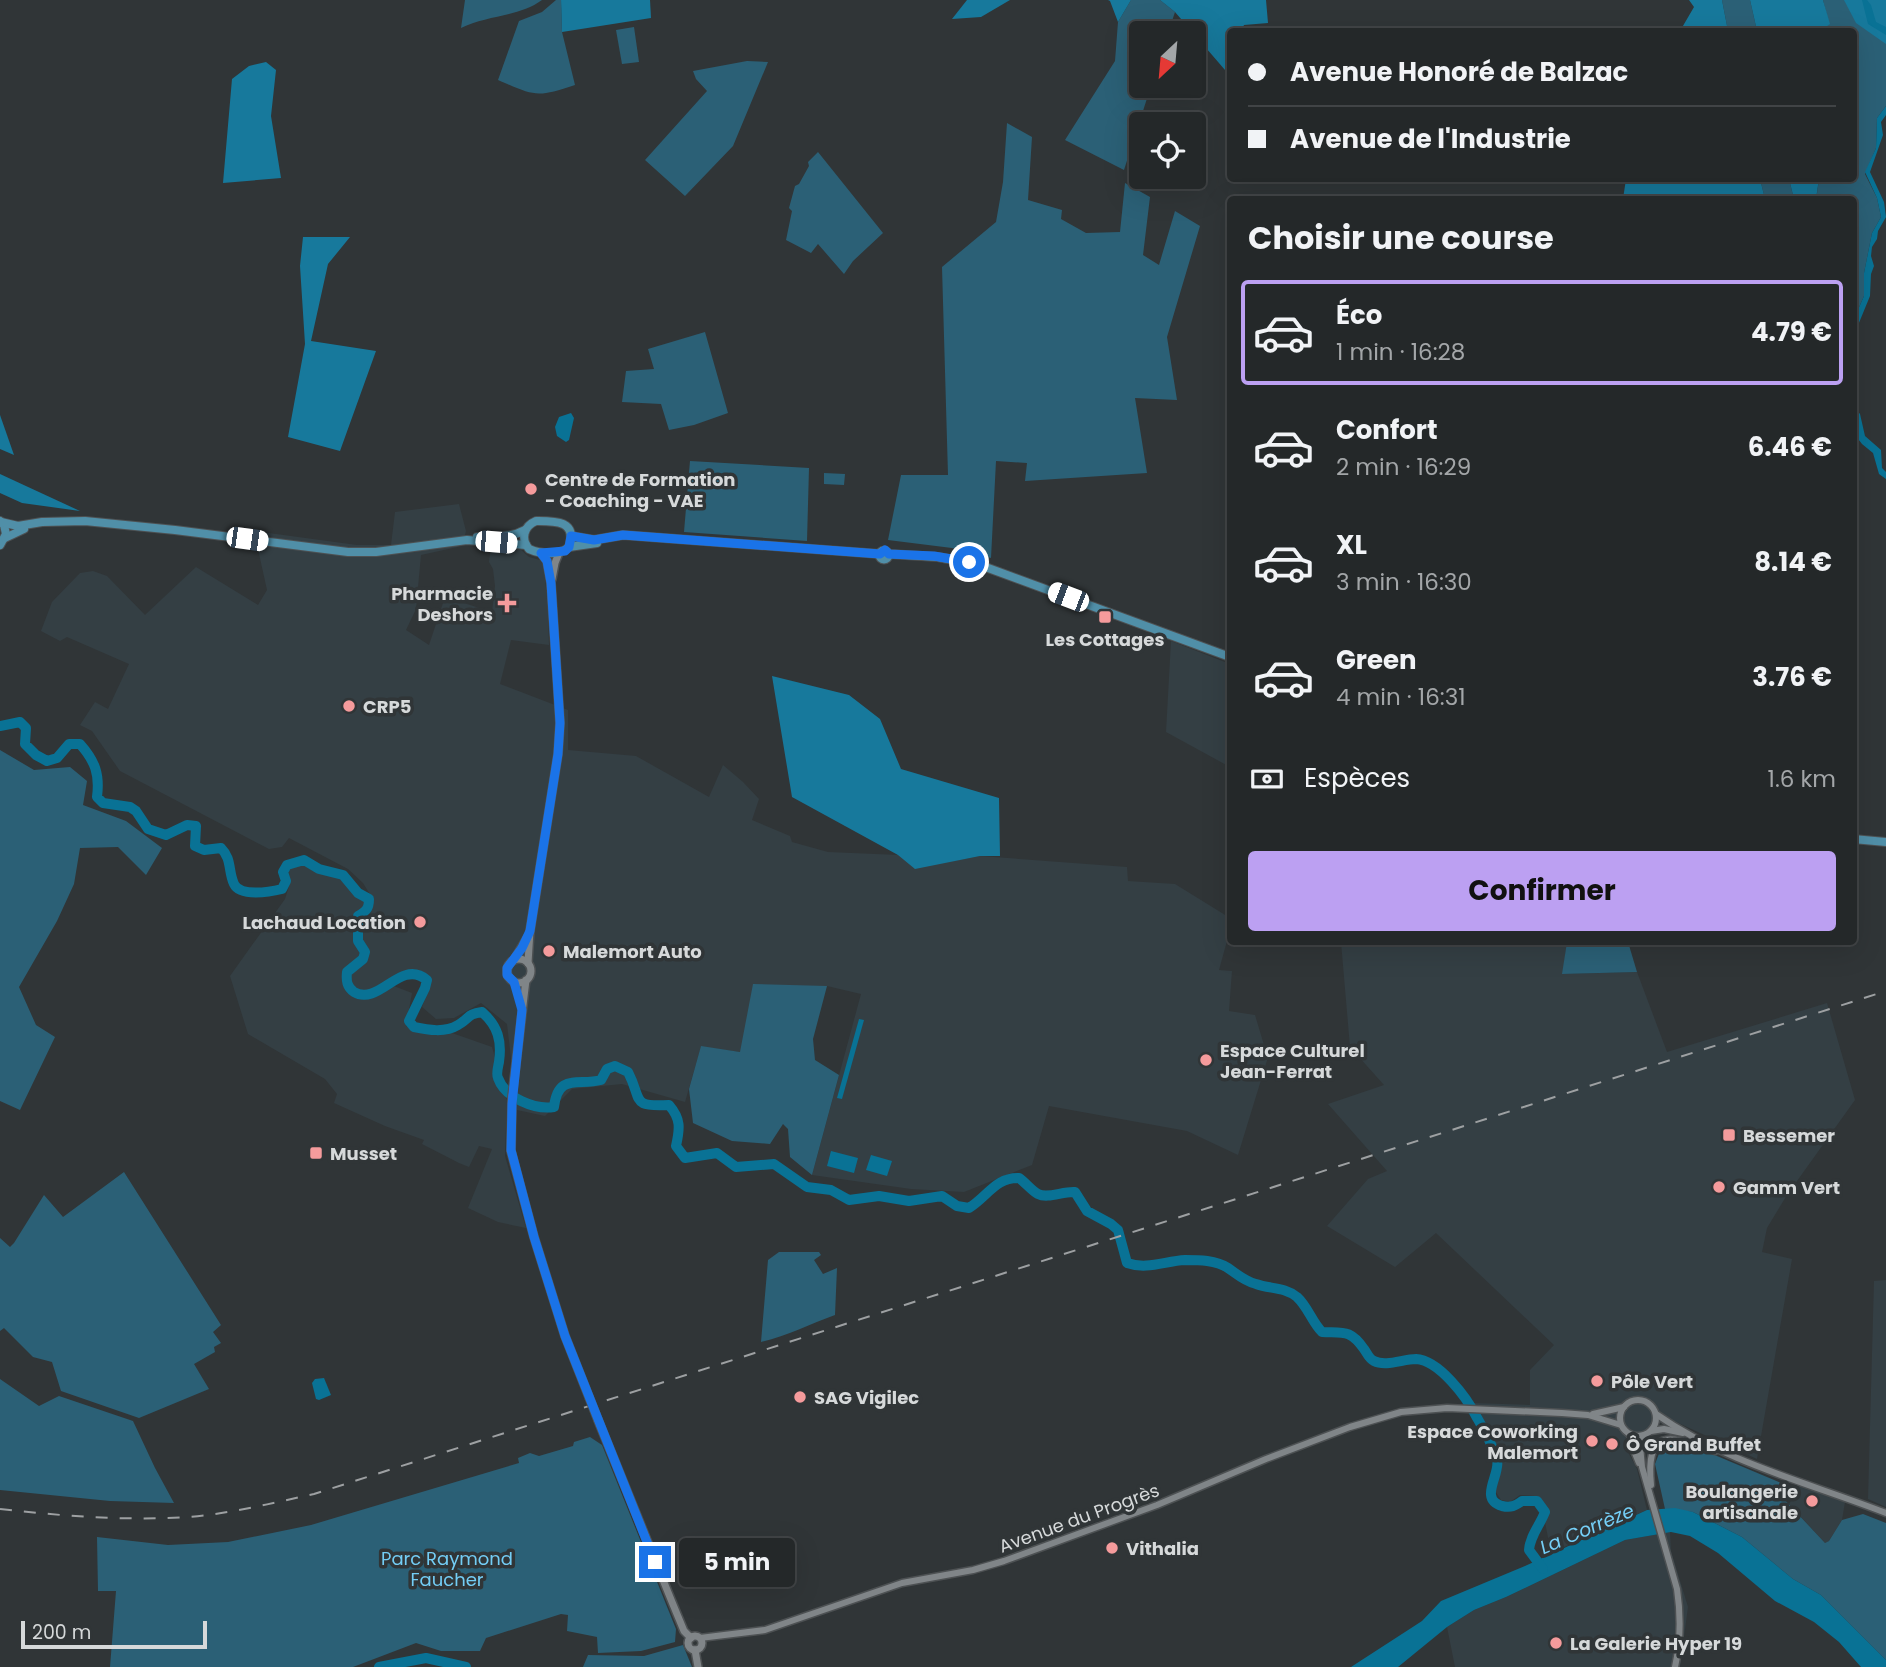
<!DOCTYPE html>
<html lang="fr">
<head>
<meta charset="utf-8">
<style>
  body { margin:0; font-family:Poppins,sans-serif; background:#2c3031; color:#f1f3f6; height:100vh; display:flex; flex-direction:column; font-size:26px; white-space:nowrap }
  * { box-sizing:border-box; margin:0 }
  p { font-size:23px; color:#a3a6a8 }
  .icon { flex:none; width:38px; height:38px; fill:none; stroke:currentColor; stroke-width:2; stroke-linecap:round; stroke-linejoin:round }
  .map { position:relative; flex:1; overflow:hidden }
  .details { position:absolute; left:1227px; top:196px; width:630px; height:749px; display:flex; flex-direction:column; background:#242829; border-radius:7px; box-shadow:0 7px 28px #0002,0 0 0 2px #414446 }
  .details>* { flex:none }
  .guide { position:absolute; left:1227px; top:28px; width:630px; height:154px; border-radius:7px; box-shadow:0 7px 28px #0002,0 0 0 2px #414446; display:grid; align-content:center; height:154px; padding:0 21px; background:#242829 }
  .needle { width:46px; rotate:206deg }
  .buttons { position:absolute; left:1129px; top:21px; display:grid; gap:14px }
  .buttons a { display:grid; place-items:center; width:77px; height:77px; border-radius:7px; background:#242829; box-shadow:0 7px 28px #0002,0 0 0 2px #414446; font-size:35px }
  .scale { position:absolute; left:21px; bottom:18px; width:186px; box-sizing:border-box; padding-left:7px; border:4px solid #d6d9da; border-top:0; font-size:19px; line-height:24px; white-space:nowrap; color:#d6d9da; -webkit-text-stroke:5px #303537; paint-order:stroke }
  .end { position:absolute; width:32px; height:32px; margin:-16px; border:9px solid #1a73e8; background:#fff; box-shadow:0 0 0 4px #fff }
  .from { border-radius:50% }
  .bubble { position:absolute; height:49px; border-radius:7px; background:#242829; box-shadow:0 7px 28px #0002,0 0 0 2px #414446; font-size:23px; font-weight:700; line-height:49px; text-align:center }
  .car { position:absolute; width:21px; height:42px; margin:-21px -10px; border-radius:9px; box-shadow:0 0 5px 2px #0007; background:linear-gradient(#fff 24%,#345 0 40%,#fff 0 76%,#345 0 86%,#fff 0) }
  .guide b { display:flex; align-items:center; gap:24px; height:66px; font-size:26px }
  .guide b+b { border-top:2px solid #414446 }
  .guide i { width:18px; height:18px; background:#f1f3f6 }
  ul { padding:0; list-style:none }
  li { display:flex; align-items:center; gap:21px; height:105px; margin:0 14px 10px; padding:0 7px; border:4px solid transparent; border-radius:7px }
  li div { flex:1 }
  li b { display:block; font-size:26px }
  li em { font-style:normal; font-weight:700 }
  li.selected { border-color:#bca0f2 }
  li>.icon { width:63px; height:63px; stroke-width:1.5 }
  h2 { padding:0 21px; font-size:32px; line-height:84px }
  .pay { display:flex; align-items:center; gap:18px; height:77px; padding:0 21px; font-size:26px }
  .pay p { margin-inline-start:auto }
  .cta { display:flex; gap:14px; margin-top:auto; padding:14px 21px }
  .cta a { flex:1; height:80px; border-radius:7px; background:#bca0f2; color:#111; font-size:28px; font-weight:700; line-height:80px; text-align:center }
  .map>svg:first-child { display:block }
  .built { fill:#343f44 }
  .green { fill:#2b6076 }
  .forest { fill:#17799c }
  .water { fill:#097295 }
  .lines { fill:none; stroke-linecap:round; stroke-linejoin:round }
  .river { stroke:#097295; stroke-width:10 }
  .tertiary-casing { stroke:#4d5153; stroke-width:9 }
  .secondary-casing { stroke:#4d5153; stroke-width:10 }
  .primary-casing { stroke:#4d5153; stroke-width:10 }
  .tertiary { stroke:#808588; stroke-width:6 }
  .secondary { stroke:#808588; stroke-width:7 }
  .primary { stroke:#508fa8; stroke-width:8 }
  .rail { stroke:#9da0a2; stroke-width:2; stroke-dasharray:12 12; stroke-linecap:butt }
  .secondary-bridge-casing { stroke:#4d5153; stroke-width:10; stroke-linecap:butt }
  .secondary-bridge { stroke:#808588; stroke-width:7 }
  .route { stroke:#1a73e8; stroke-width:9 }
  .poi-dot { fill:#f59b9c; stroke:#303537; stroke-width:2.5 }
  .labels { text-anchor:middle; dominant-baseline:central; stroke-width:7; stroke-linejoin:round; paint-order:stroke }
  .poi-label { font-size:18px; font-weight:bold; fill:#d6d9da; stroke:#303537; text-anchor:start }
  .street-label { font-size:18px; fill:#d6d9da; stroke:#303537 }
  .park-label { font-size:18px; fill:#73cdf5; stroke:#303537 }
  .water-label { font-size:19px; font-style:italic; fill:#75cff7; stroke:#303537 }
</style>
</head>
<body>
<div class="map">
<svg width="1886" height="1667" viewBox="0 0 1886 1667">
  <rect width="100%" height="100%" fill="#303537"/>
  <g class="built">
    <polygon points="459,504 466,531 462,546 421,555 416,609 406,630 429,645 445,597 492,612 495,586 493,569 489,562 491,546 521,550 529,557 540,560 544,565 548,610 549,645 511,640 500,684 568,710 568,750 636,756 709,797 723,765 743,782 759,799 752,820 790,836 792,842 828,852 899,855 915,868 980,856 1127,867 1128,881 1175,884 1230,918 1230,930 1219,970 1232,971 1229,1011 1255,1015 1264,1045 1269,1054 1238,1155 1187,1131 1049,1106 1032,1165 964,1192 911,1189 812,1175 861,994 827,986 740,1052 701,1047 685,1102 622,1084 572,1089 545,1116 517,1110 507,1024 481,1003 454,1018 436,1019 422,1007 431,982 421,973 407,972 367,993 353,986 350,980 351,972 367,959 370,951 362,940 361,928 362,918 370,913 372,906 371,896 363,883 348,869 289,838 282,847 269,849 120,771 92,731 80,725 95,702 108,709 129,664 67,637 60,641 41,631 52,602 80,573 93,571 107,576 145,615 196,567 258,605 267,590 254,531 357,545 391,545 395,512"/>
    <polygon points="1171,641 1230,664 1230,767 1166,732"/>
    <polygon points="303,865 318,873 340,878 357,896 366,901 364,908 354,915 353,942 361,953 359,957 344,971 344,983 349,989 357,996 368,997 391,985 412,993 406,1026 415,1031 452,1033 492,1047 507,1100 505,1156 526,1228 498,1222 468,1208 492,1149 479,1146 469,1167 459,1163 422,1144 424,1140 385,1126 334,1103 337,1094 325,1079 248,1034 230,976 285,899 290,883 288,874 290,867"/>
    <polygon points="1341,942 1567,942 1563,974 1637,972 1667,1052 1827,1003 1855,1100 1787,1195 1767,1228 1762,1252 1792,1259 1757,1459 1663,1416 1628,1452 1637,1469 1647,1510 1551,1553 1545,1522 1546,1509 1534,1496 1520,1495 1510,1502 1501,1500 1494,1489 1502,1468 1497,1445 1472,1403 1530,1405 1530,1370 1554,1345 1436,1233 1395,1267 1327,1226 1368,1179 1387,1171 1328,1104 1384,1085 1350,1047"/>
    <polygon points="1886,1280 1886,1507 1868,1499 1874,1281"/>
    <polygon points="1800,1486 1845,1502 1842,1520 1829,1541 1825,1543 1789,1504"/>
    <polygon points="1670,1532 1671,1551 1688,1607 1680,1667 1455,1667 1447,1627 1474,1610 1506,1597 1625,1540"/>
  </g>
  <g class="green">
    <path d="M465,0H542C519,17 486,15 461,28Z"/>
    <path d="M556,0H561L562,32L575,85C536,98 535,96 498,80L519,21L542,12Z"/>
    <polygon points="1131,0 1160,0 1175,12 1168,33 1141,33 1141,86 1151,86 1124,170 1065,140 1115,61 1118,22"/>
    <polygon points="1722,0 1750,0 1757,31 1728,31"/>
    <polygon points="1823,0 1886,0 1886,106 1877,118 1876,148 1865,174 1877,198 1881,217 1872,233 1864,273 1864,296 1853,321 1853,200 1816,200 1819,179 1853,178 1853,32 1821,31 1829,24"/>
    <polygon points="634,27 639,62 622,64 616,30"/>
    <polygon points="747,61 768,62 733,146 685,196 645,160 707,91 696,79 693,71"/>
    <polygon points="1007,123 1032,137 1028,200 1062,210 1061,219 1086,233 1120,232 1125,183 1150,197 1143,255 1159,265 1175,211 1200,226 1167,337 1177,400 1135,398 1147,473 1025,481 1027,463 996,461 991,558 952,548 888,540 901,475 948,475 942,267 996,222 1003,182"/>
    <polygon points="818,152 883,233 853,261 844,274 818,244 811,253 786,240 792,211 789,208 795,186 799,184 809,166 808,162"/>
    <polygon points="1760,179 1789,179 1794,199 1765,199"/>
    <polygon points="705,332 728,413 694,425 669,430 661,404 622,402 626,371 654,369 648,349"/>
    <polygon points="690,461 809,468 807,541 684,532"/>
    <polygon points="824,473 845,474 844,485 824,484"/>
    <polygon points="0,750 34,770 70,767 87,781 83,805 126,821 162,848 146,875 118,847 80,848 74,884 57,921 19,987 36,1025 55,1037 20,1110 0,1101"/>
    <polygon points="1567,942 1628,942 1637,972 1562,974"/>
    <polygon points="753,984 827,986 813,1039 815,1060 839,1075 812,1175 790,1157 788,1129 783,1124 770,1144 732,1141 693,1123 689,1089 701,1046 740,1052"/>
    <polygon points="124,1172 221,1325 213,1332 221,1343 214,1347 215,1352 194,1364 209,1389 139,1418 61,1391 52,1362 33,1357 4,1328 0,1331 0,1238 10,1247 14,1243 44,1195 63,1217"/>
    <path d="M779,1252H819L821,1255L814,1260L823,1274L837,1268L835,1315C810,1324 787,1336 761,1342L768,1260Z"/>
    <polygon points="0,1379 39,1406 59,1396 133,1421 155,1468 174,1503 110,1501 0,1490"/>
    <polygon points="590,1437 602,1445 676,1629 675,1642 641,1651 598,1653 597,1637 567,1631 568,1615 561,1614 486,1638 480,1651 441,1651 416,1643 353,1667 110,1667 116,1591 98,1591 97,1537 168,1545 228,1542 311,1525 519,1463 518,1458 530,1453 539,1456 573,1446 574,1442"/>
    <polygon points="1686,1443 1786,1485 1782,1497 1825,1543 1829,1541 1842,1520 1863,1514 1886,1523 1886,1660 1821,1595 1793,1579 1742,1537 1693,1512 1665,1509 1655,1464 1660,1451 1673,1444"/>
    <polygon points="683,1645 692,1667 583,1667 588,1655 644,1656"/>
  </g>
  <g class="forest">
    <polygon points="561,0 650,0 651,18 562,32"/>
    <polygon points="967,0 1010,0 981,17 952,19"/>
    <polygon points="1108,0 1131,0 1118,22 1110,1"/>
    <polygon points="1160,0 1266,0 1268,23 1244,25 1241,31 1230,32 1230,57 1225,70 1175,12"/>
    <polygon points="1689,0 1722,0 1728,31 1680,31 1694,7"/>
    <polygon points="1750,0 1823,0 1830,24 1821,31 1757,31"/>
    <polygon points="1844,0 1886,0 1886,44 1856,23"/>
    <polygon points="266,62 276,70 271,116 281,178 223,183 232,79 249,66"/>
    <polygon points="1626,179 1760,179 1765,199 1623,199"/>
    <polygon points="1789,179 1819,179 1816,199 1794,199"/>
    <polygon points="303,237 350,237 328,264 311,341 376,351 340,451 288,437 305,344 300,266"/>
    <polygon points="0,415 14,455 0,449"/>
    <polygon points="0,474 80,511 22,503 0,493"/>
    <polygon points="772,676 849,695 880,719 901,769 999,798 1000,856 980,856 915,869 898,855 792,797"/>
  </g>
  <g class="water">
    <polygon points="1862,0 1867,0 1871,5 1876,22 1886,27 1886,35 1868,24"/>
    <polygon points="1886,106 1886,115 1881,122 1883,135 1870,172 1884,202 1886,217 1878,231 1877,239 1872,247 1871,256 1874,266 1871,274 1870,296 1854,335 1853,362 1853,321 1864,296 1864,273 1872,233 1881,217 1877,198 1865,172 1876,148 1877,118"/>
    <polygon points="1853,406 1860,414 1865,436 1881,450 1882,468 1886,472 1886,479 1879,474 1873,453 1862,444 1855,435"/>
    <polygon points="571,413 574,418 569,440 566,442 557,436 555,427 559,417"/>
    <polygon points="859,1019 864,1020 842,1099 837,1098"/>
    <polygon points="831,1151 858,1158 854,1173 827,1166"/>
    <polygon points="871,1155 892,1161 887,1176 866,1170"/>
    <polygon points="324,1378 331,1395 319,1400 316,1399 312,1383 315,1379"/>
    <polygon points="1675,1508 1693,1512 1742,1537 1793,1579 1821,1595 1886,1660 1886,1667 1861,1667 1839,1642 1814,1622 1775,1601 1718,1553 1690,1536 1671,1532 1625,1540 1506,1597 1474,1610 1447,1627 1398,1667 1351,1667 1422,1621 1441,1601 1525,1566 1647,1510"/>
  </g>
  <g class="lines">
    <g class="river">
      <path d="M0,726L20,722L26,728L25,744L36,755L47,761L57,758L69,744H80C95,761 100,774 97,797L103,803L130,807L136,811L148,829L166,835L187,825L196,826L195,846L204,850L221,848C232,859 228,871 234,884C240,897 270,892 282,889L286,881L283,872L287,865L304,860L319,869L343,875L358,893L369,899C369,909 366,911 358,916V941L365,952L363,959L347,972C346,981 347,987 354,992C372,1003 390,979 406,975C413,973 421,975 427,980L425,988L409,1021L414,1027C428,1030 445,1033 458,1025C470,1018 467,1014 482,1012C498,1026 502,1041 499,1062C498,1067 496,1074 498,1078C505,1098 535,1110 554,1107C558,1073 578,1086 601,1080L607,1069L615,1066L628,1072C643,1101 630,1107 669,1105C681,1119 680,1128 676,1146L685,1158L717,1153L736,1167L774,1164L807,1187L831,1190L849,1200L879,1196L909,1201L942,1196L957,1206L969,1208C987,1197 996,1177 1019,1178C1025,1182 1032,1191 1038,1194C1048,1199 1063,1191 1075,1192L1087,1211L1111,1224L1118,1230L1127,1263C1147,1270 1165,1261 1185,1260C1199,1260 1216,1260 1228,1268C1237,1274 1244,1281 1256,1284C1270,1289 1285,1287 1297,1297C1308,1307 1312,1322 1322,1332C1343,1333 1350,1329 1364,1349C1367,1353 1369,1359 1374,1361C1386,1367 1403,1359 1416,1359C1439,1360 1467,1398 1476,1416C1484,1430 1493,1445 1497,1460C1501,1474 1478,1499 1502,1506C1511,1508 1515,1506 1522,1501H1537L1545,1512C1540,1525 1530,1536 1529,1550L1543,1569"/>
      <polyline points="379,1667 426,1658 466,1667"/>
    </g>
    <defs>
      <g id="tertiary">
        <circle cx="1638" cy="1418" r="18"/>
        <polyline points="1593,1414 1624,1407"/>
        <path d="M1656,1414C1724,1462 1809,1483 1886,1513"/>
        <polyline points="1651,1431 1664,1429 1683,1433"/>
        <polyline points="1630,1434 1632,1446 1639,1463"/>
        <path d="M1646,1435L1640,1446L1642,1467L1677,1589C1681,1616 1681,1640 1675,1667"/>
        <path d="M1651,1485C1645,1423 1674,1438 1715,1451"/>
        <polyline points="700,1638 765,1630 902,1583 973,1570 1004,1561 1157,1505 1266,1459 1350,1427 1401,1412 1447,1408 1562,1413 1588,1415 1621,1425"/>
      </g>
      <g id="secondary">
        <polyline points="552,579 555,563 559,553"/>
        <circle cx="519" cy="971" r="12"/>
        <polyline points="514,960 527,938"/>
        <polyline points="528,963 530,931 558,754 560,723 551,583 547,561 541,553"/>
        <polyline points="526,980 512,1097 511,1151 534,1237 565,1336 589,1397"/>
        <polyline points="598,1420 672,1602 684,1631 691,1638"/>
        <circle cx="695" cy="1643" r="7"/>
        <polyline points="695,1650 698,1667"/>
      </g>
      <g id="primary">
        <polyline points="0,521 4,525 6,534 0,545"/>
        <path d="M536,521C554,521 578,520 569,547C560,556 540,554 529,549C520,539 524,526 536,521Z"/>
        <polyline points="1,522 18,526 42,522 85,521 175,530 348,552 376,552 467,540 526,545"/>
        <polyline points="571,536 594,540 623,535 880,554"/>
        <path d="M477,537C494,535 509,539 525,530"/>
        <polyline points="5,538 24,529"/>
        <polyline points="569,547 597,543"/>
        <circle cx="884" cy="555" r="4.5"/>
        <polyline points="889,554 938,557 980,565 1230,657"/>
        <polyline points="1853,839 1886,842"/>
      </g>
    </defs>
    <use href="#tertiary" class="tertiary-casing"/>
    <use href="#secondary" class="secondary-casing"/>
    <use href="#primary" class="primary-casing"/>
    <use href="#tertiary" class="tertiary"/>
    <use href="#secondary" class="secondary"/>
    <use href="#primary" class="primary"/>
    <path class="rail" d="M0,1509C62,1516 125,1521 187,1517C230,1514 272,1503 314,1494L1886,991"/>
    <defs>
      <polyline id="secondary-bridge" points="589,1397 598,1420"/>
    </defs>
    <use href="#secondary-bridge" class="secondary-bridge-casing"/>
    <use href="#secondary-bridge" class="secondary-bridge"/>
  </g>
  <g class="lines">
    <polyline class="route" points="655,1562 565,1336 534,1237 511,1150 512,1104 522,1010 514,982 507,975 507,968 522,948 530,931 558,754 560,723 551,583 547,561 541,553 565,551 569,547 571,536 594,540 623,535 880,554 885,550 889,554 934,556 969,562"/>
  </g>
  <g class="poi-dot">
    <circle cx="531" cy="489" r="7"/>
    <path d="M503.5 592.5h7v7h7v7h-7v7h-7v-7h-7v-7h7z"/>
    <rect x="1098" y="610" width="14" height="14" rx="3.5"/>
    <circle cx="349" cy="706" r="7"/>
    <circle cx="420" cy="922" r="7"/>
    <circle cx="549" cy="951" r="7"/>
    <circle cx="1206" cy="1060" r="7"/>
    <rect x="1722" y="1128" width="14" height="14" rx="3.5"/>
    <rect x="309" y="1146" width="14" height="14" rx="3.5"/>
    <circle cx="1719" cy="1187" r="7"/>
    <circle cx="1597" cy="1381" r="7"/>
    <circle cx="800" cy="1397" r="7"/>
    <circle cx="1592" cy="1441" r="7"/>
    <circle cx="1612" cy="1444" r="7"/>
    <circle cx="1812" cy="1501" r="7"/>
    <circle cx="1112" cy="1548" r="7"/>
    <circle cx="1556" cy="1643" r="7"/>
  </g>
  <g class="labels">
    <g class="poi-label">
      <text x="545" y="479">Centre de Formation<tspan x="545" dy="21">- Coaching - VAE</tspan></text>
      <text x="493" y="593" text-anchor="end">Pharmacie<tspan x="493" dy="21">Deshors</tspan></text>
      <text x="1105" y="639" text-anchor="middle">Les Cottages</text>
      <text x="363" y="706">CRP5</text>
      <text x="406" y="922" text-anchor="end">Lachaud Location</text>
      <text x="563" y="951">Malemort Auto</text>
      <text x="1220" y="1050">Espace Culturel<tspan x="1220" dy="21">Jean-Ferrat</tspan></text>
      <text x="1743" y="1135">Bessemer</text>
      <text x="330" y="1153">Musset</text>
      <text x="1733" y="1187">Gamm Vert</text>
      <text x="1611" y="1381">Pôle Vert</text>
      <text x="814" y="1397">SAG Vigilec</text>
      <text x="1578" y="1431" text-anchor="end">Espace Coworking<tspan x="1578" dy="21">Malemort</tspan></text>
      <text x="1626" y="1444">Ô Grand Buffet</text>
      <text x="1798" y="1491" text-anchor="end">Boulangerie<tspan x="1798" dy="21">artisanale</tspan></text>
      <text x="1126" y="1548">Vithalia</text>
      <text x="1570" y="1643">La Galerie Hyper 19</text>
    </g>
    <g class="street-label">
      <text transform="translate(1079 1518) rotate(-20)">Avenue du Progrès</text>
    </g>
    <g class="park-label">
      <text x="447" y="1558">Parc Raymond<tspan x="447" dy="21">Faucher</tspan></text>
    </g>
    <g class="water-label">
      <text transform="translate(1587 1529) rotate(-23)">La Corrèze</text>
    </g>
  </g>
</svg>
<div class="buttons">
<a><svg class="needle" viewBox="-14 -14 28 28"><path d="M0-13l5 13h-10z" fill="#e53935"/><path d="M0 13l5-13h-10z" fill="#a3a6a8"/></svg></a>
<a><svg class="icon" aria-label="locate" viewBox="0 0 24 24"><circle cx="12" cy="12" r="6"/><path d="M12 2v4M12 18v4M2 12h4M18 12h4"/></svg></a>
</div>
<div class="scale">200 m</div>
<i class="end from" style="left:969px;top:562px"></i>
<i class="end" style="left:655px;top:1562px"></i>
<div class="bubble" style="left:679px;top:1538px;width:116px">5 min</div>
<i class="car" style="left:247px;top:539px;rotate:98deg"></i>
<i class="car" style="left:496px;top:542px;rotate:95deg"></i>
<i class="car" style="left:1068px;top:597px;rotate:291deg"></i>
<div class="guide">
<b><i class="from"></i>Avenue Honoré de Balzac</b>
<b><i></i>Avenue de l'Industrie</b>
</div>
<section class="details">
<h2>Choisir une course</h2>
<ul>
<li class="selected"><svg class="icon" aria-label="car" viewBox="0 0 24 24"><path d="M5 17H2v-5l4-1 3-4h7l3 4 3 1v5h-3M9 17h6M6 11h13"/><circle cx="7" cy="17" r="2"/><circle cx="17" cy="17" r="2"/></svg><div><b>Éco</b><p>1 min · 16:28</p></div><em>4.79 €</em></li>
<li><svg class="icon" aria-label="car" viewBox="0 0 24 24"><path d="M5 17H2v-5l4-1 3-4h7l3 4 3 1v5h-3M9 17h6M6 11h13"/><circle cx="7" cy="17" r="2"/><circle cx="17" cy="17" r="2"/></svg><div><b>Confort</b><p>2 min · 16:29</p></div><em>6.46 €</em></li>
<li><svg class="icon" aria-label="car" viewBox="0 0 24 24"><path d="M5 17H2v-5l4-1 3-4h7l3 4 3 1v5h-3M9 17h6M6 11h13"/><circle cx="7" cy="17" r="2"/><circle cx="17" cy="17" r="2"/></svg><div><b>XL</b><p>3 min · 16:30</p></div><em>8.14 €</em></li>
<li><svg class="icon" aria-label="car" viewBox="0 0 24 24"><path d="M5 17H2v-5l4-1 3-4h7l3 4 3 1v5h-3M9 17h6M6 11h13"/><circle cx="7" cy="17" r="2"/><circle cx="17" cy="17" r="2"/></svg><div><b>Green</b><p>4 min · 16:31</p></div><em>3.76 €</em></li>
</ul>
<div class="pay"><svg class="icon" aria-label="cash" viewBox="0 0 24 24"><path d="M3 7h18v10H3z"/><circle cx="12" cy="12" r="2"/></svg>Espèces<p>1.6 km</p></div>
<div class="cta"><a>Confirmer</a></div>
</section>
</div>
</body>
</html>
